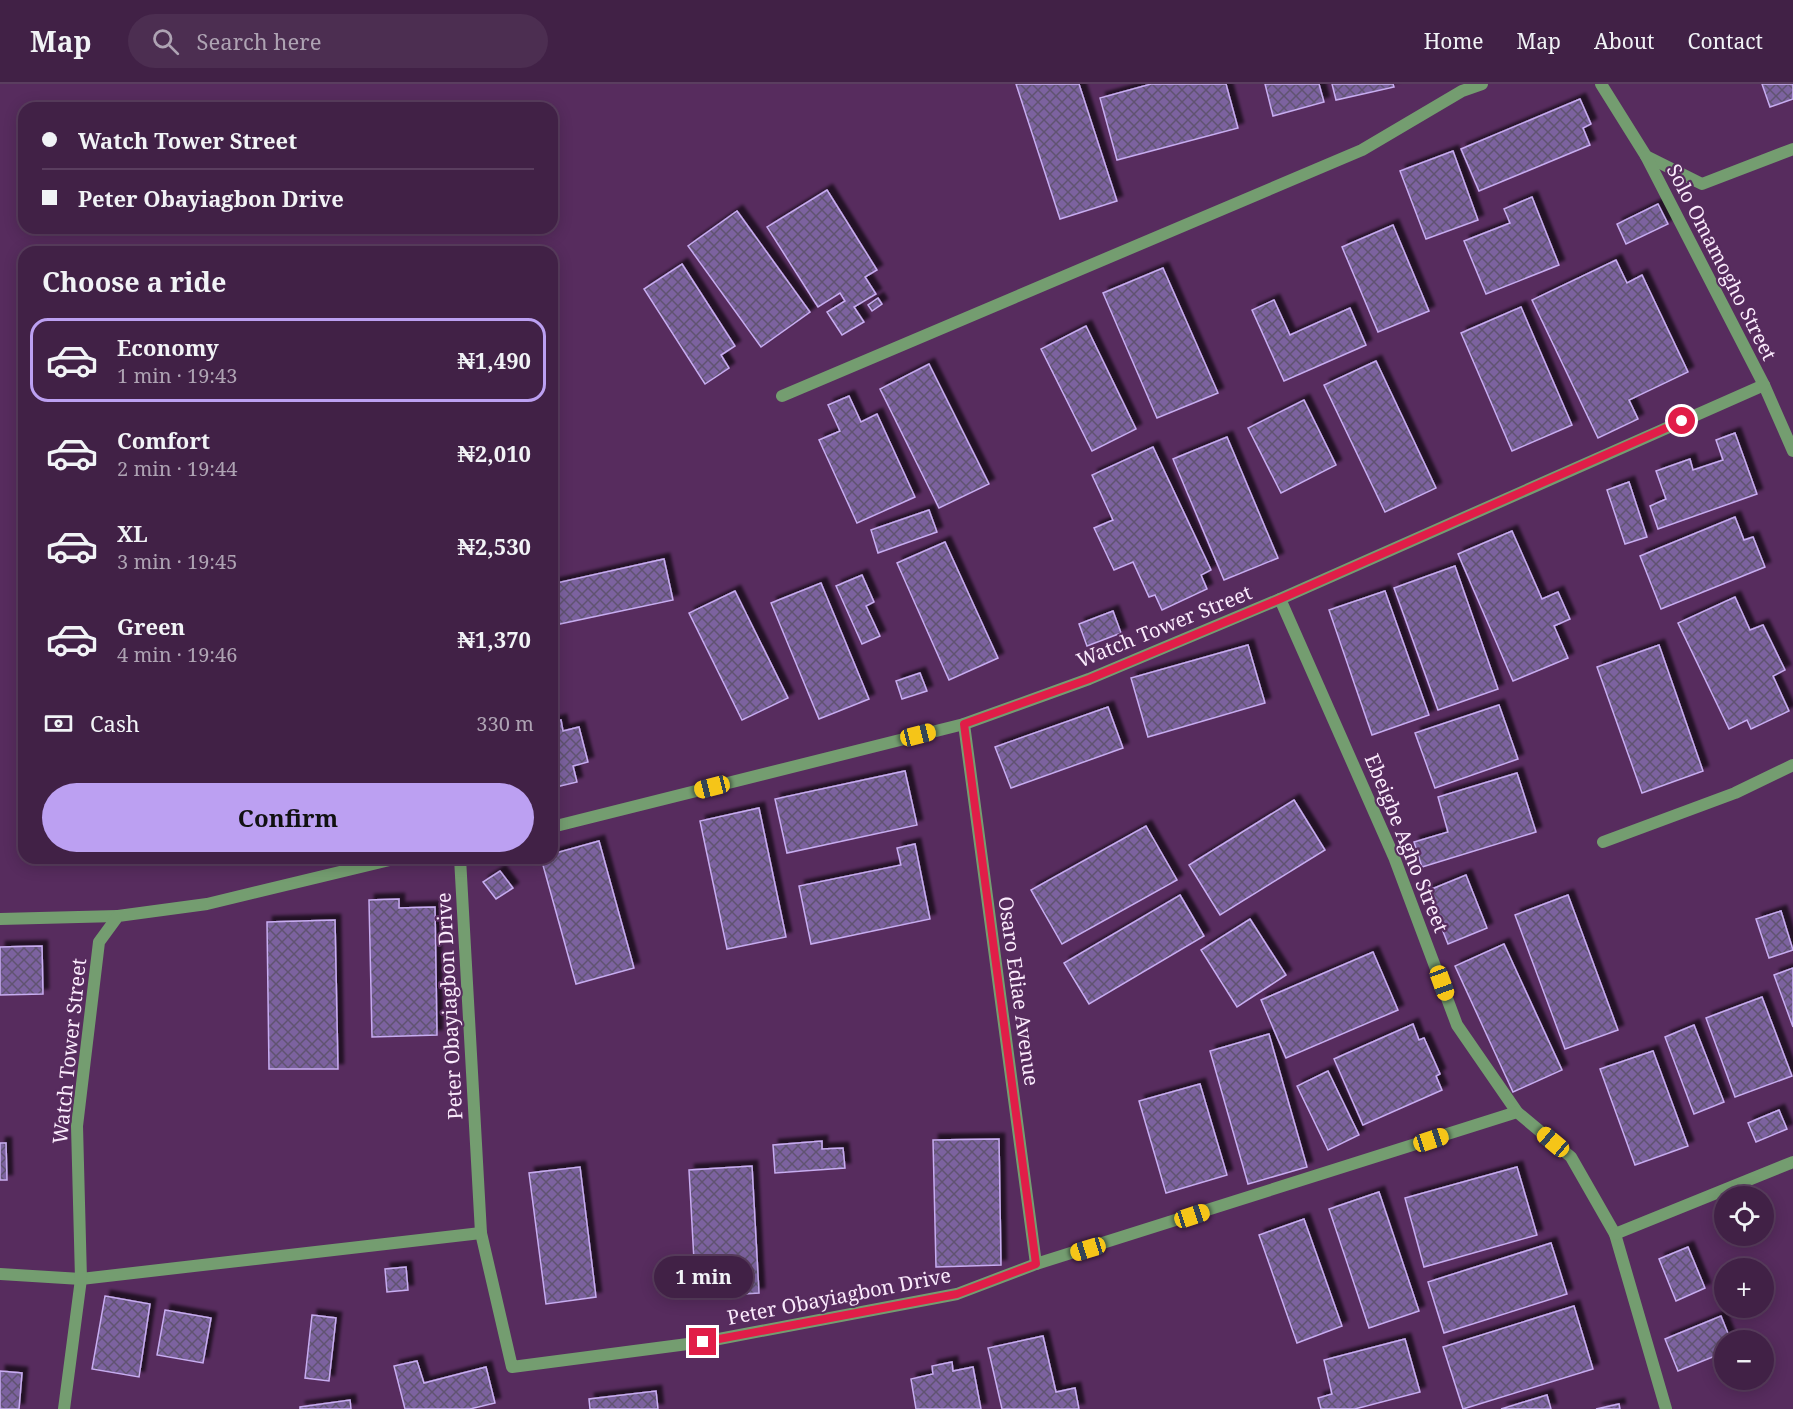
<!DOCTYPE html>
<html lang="en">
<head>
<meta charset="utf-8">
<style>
  body { margin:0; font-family:"Noto Serif",serif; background:#4c2e51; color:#f1f3f6; height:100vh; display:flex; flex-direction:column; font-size:22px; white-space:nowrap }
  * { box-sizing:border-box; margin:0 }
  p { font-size:20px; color:#aea3b3 }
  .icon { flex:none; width:33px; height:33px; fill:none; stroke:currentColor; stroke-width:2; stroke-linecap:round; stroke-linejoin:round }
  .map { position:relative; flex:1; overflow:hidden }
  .details { position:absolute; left:18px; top:162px; width:540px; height:618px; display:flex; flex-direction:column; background:#412146; border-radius:18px; box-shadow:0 3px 15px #0003,0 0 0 2px #5a3e5f }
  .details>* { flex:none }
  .guide { position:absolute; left:18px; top:18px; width:540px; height:132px; border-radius:18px; box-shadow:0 3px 15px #0003,0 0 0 2px #5a3e5f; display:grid; align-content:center; height:132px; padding:0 24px; background:#412146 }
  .tools { position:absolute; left:1714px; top:1102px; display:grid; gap:12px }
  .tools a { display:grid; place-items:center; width:60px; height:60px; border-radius:50%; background:#412146; box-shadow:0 3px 15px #0003,0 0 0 2px #5a3e5f; font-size:30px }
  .end { position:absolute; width:27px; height:27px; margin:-14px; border:8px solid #e11d48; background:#fff; box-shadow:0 0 0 3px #fff }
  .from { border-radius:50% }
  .bubble { position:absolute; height:42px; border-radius:21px; background:#412146; box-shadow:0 3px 15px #0003,0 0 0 2px #5a3e5f; font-size:20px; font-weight:700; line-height:42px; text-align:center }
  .car { position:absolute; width:18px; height:36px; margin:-18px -9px; border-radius:8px; box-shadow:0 0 4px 2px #0007; background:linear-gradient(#f5c518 24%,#345 0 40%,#f5c518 0 76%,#345 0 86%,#f5c518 0) }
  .guide b { display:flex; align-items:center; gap:21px; height:57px; font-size:22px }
  .guide b+b { border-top:2px solid #5a3e5f }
  .guide i { width:15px; height:15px; background:#f1f3f6 }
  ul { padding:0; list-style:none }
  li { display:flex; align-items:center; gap:18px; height:84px; margin:0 12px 9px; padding:0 12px; border:3px solid transparent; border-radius:18px }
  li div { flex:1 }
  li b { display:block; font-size:22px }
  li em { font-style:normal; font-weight:700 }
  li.active { border-color:#bca0f2 }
  li>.icon { width:54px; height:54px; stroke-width:1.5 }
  h2 { padding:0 24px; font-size:27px; line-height:72px }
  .pay { display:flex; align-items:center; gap:15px; height:66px; padding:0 24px; font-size:22px }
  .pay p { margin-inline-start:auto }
  .button { display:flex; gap:12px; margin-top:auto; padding:12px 24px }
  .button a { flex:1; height:69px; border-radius:36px; background:#bca0f2; color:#111; font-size:24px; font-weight:700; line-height:69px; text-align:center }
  header { display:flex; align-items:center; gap:36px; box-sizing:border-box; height:84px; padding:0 30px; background:#412146; border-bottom:2px solid #5a3e5f }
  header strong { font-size:28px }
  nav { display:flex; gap:33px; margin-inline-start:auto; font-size:21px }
  .search { width:420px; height:54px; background:#4c2e51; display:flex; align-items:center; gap:15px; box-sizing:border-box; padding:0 21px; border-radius:33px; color:#aea3b3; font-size:22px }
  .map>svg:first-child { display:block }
  .building { fill:url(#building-cross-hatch); stroke:#c7adf0; stroke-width:1.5; filter:url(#shadow) }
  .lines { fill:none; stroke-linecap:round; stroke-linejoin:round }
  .minor { stroke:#749d70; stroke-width:12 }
  .route { stroke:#e11d48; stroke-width:8 }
  .labels { text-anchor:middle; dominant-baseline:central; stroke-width:4.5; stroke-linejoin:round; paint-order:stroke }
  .street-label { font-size:20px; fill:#faeafc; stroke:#572c5e }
</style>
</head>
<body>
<header>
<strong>Map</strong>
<div class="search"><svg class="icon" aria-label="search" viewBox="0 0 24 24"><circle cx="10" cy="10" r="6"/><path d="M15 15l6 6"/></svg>Search here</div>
<nav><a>Home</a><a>Map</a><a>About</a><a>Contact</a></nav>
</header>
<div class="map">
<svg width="1793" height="1325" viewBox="0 0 1793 1325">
  <defs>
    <pattern id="building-cross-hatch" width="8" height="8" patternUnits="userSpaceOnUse" patternTransform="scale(1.5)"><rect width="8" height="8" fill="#7b629f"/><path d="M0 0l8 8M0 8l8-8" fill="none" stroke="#615371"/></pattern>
    <filter id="shadow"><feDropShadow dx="5.5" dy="-5.5" stdDeviation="1.5" flood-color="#0009"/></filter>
  </defs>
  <rect width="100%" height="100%" fill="#572c5e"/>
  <g class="building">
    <polygon points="1016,0 1079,0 1117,117 1060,135"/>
    <polygon points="1151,0 1226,0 1238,44 1117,76 1100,14"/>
    <polygon points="1265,0 1319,0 1324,18 1273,32"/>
    <polygon points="1332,0 1393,0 1394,3 1336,16"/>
    <polygon points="1762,0 1793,0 1793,15 1770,23"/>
    <polygon points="1580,15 1591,40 1583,44 1590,61 1479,107 1461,65"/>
    <polygon points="1453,67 1478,136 1426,155 1400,87"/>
    <polygon points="827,106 877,186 865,193 876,210 854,223 864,238 842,251 827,228 845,217 840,209 818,223 767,143"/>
    <polygon points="1532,113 1559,181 1486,210 1464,157 1510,139 1504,125"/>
    <polygon points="1658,120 1668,140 1626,160 1617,140"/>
    <polygon points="737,127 810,228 761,263 688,162"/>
    <polygon points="1393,141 1429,227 1378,248 1342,163"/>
    <polygon points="1616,176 1627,199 1642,191 1688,288 1629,316 1638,335 1598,354 1532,216"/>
    <polygon points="682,180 735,262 721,271 729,284 705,300 644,205"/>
    <polygon points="1163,184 1218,309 1157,334 1103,209"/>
    <polygon points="878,214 882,220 872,227 868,221"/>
    <polygon points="1274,216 1290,251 1350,224 1366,261 1284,297 1252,226"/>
    <polygon points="1521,223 1572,341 1512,367 1461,249"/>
    <polygon points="1086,242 1136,345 1092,367 1041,265"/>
    <polygon points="1376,277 1436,404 1385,428 1324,301"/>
    <polygon points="929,280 989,400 939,424 880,305"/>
    <polygon points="849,312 861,338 877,330 915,413 857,439 819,356 840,347 828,321"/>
    <polygon points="1304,316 1336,381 1281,409 1248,344"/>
    <polygon points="1735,349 1757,410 1658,445 1650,422 1666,415 1656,387 1690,375 1693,386 1723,376 1716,356"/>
    <polygon points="1227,353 1278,474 1224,496 1173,375"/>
    <polygon points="1153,363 1211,486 1201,491 1207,505 1162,526 1155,511 1149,513 1133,478 1114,486 1094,444 1113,436 1092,391"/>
    <polygon points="1629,398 1647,453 1625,460 1607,406"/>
    <polygon points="929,426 937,448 878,469 871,446"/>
    <polygon points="1735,433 1744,456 1753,453 1765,483 1661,525 1640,472"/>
    <polygon points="1512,447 1542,515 1558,508 1570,535 1554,542 1568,574 1513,597 1458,470"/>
    <polygon points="945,458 998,574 949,596 897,479"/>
    <polygon points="664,475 673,516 555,541 552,500"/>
    <polygon points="1455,482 1498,605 1438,626 1394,504"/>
    <polygon points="862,491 874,518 866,522 880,552 862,560 836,502"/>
    <polygon points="821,499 869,615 819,635 771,519"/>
    <polygon points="735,507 788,614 742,636 689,529"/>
    <polygon points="1385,507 1429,631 1372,651 1329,526"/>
    <polygon points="1735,513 1750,546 1763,541 1785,586 1773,592 1789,627 1751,645 1747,636 1729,645 1678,539"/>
    <polygon points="1113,527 1121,549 1087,562 1079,540"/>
    <polygon points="1248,561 1265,619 1148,653 1131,594"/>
    <polygon points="1659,561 1703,687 1642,709 1597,583"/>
    <polygon points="920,589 927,607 902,615 896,597"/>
    <polygon points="1499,621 1518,675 1435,704 1415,649"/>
    <polygon points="1108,623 1123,664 1011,704 995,663"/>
    <polygon points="561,636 563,647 579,643 588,678 573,682 577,698 552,704 552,638"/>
    <polygon points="905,687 917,741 787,769 775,715"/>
    <polygon points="1517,689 1536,748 1422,783 1414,758 1448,748 1438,713"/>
    <polygon points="1294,716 1325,766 1220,831 1189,781"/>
    <polygon points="759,724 786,853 727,865 700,737"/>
    <polygon points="1146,742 1177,796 1062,860 1031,806"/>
    <polygon points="599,757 634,884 576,900 541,774 552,774 552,770"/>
    <polygon points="915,760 930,835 811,860 799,802 901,781 897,764"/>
    <polygon points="500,787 513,804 496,815 483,798"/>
    <polygon points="1466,791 1487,844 1448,860 1427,807"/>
    <polygon points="1180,811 1204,852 1089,920 1064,879"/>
    <polygon points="1568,811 1618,946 1565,965 1515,831"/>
    <polygon points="399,815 399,824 435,823 437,951 372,953 369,816"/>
    <polygon points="1781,827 1793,866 1769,874 1756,835"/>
    <polygon points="1250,835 1286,891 1237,923 1201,866"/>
    <polygon points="335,836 338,985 269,985 267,838"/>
    <polygon points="1504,860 1562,986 1513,1008 1455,882"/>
    <polygon points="42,862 43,910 0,911 0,863"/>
    <polygon points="1373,868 1398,926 1286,974 1261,916"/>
    <polygon points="1793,884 1793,943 1774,891"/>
    <polygon points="1762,913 1792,992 1735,1013 1706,934"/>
    <polygon points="1413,940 1419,956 1424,954 1440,990 1436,992 1442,1006 1363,1041 1334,975"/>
    <polygon points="1694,941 1724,1018 1694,1030 1665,953"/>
    <polygon points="1269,950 1307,1083 1248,1100 1210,967"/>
    <polygon points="1653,967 1688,1062 1635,1081 1600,985"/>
    <polygon points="1328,987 1359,1051 1328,1066 1297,1002"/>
    <polygon points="1200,1000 1227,1091 1166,1109 1139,1017"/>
    <polygon points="1779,1026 1787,1045 1756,1058 1748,1039"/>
    <polygon points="999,1055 1001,1181 936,1183 933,1056"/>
    <polygon points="822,1057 822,1065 843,1064 845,1084 775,1089 773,1061"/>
    <polygon points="0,1059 6,1059 7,1096 0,1096"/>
    <polygon points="752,1082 759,1209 696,1213 689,1086"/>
    <polygon points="580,1083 596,1213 546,1220 529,1089"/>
    <polygon points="1517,1083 1537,1151 1424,1183 1405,1114"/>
    <polygon points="1379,1108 1419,1227 1369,1244 1329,1125"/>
    <polygon points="1304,1135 1342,1242 1297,1259 1259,1151"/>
    <polygon points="1551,1159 1567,1210 1444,1249 1428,1198"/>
    <polygon points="1688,1163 1705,1204 1676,1217 1659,1175"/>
    <polygon points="406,1183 408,1206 387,1208 385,1185"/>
    <polygon points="105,1212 150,1220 139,1293 92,1285"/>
    <polygon points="1574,1222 1593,1285 1463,1325 1443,1263"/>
    <polygon points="165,1226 211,1234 203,1279 157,1271"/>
    <polygon points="312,1231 336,1234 329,1297 305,1294"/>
    <polygon points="1721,1232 1731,1257 1725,1257 1725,1268 1678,1287 1665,1255"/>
    <polygon points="1043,1252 1056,1308 1075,1304 1079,1325 1002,1325 988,1264"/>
    <polygon points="1405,1255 1420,1308 1355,1325 1321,1325 1318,1314 1332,1310 1324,1276"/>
    <polygon points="417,1277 424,1299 486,1283 495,1319 470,1325 405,1325 394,1282"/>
    <polygon points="952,1278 953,1287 973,1283 981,1325 916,1325 911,1295 933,1290 932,1282"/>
    <polygon points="0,1287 22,1289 19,1325 0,1325"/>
    <polygon points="656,1307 658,1325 590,1325 589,1315"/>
    <polygon points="1547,1311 1551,1325 1501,1325"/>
    <polygon points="350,1316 351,1325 300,1325 300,1323"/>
    <polygon points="1619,1320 1620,1325 1596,1325"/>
  </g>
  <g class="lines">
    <g class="minor">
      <polyline points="1601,0 1646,72 1702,100 1793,65"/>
      <polyline points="1646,72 1764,301 1793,367"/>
      <polyline points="782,312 1362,66 1462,7 1482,0"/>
      <polyline points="1280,515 1394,773 1457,941 1517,1028 1571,1073 1615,1150 1666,1325"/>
      <polyline points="964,640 1036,1180"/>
      <polyline points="552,743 964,640 1089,595 1280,515 1764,301"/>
      <polyline points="1603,758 1735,709 1793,681"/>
      <polyline points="460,774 481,1149 512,1283 703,1258 957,1210 1036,1180 1517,1028"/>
      <polyline points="0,835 118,832"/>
      <polyline points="1615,1150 1793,1078"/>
      <polyline points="0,1190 81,1195 481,1149"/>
      <polyline points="64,1325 81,1195 77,1042 99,858 118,832 207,820 398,774"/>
    </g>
  </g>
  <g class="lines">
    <polyline class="route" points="703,1258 957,1210 1036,1180 964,640 1089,595 1280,515 1682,337"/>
  </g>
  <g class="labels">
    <g class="street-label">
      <text transform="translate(1722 178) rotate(63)">Solo Omamogho Street</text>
      <text transform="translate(1164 542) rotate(-22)">Watch Tower Street</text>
      <text transform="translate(1407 759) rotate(68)">Ebeigbe Agho Street</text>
      <text transform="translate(1019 907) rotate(82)">Osaro Ediae Avenue</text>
      <text transform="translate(449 922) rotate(-93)">Peter Obayiagbon Drive</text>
      <text transform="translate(69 967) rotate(-84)">Watch Tower Street</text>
      <text transform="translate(839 1212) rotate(-11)">Peter Obayiagbon Drive</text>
    </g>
  </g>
</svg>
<div class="tools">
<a><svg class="icon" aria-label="locate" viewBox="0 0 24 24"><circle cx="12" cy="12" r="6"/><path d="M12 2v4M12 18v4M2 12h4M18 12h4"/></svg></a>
<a>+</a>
<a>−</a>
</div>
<i class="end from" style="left:1682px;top:337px"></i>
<i class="end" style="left:703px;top:1258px"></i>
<div class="bubble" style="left:654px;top:1172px;width:99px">1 min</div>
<i class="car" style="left:918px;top:651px;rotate:76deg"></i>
<i class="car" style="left:712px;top:703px;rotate:256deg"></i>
<i class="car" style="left:1442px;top:899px;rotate:160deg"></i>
<i class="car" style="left:1431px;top:1056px;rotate:72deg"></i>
<i class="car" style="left:1553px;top:1058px;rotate:310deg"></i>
<i class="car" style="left:1192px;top:1132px;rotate:72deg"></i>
<i class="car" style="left:1088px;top:1165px;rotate:253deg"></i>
<div class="guide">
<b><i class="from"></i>Watch Tower Street</b>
<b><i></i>Peter Obayiagbon Drive</b>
</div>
<section class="details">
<h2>Choose a ride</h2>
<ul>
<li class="active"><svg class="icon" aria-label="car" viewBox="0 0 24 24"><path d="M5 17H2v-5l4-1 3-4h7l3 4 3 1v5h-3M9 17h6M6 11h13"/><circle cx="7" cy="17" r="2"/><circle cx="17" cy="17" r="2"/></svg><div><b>Economy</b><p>1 min · 19:43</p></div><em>₦1,490</em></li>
<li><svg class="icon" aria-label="car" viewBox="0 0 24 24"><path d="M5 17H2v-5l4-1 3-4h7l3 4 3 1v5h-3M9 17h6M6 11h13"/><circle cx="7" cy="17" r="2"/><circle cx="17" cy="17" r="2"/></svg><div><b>Comfort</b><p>2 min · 19:44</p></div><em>₦2,010</em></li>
<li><svg class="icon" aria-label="car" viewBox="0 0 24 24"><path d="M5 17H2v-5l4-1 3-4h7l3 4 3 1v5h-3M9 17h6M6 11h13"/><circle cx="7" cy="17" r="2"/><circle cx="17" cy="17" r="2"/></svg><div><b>XL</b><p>3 min · 19:45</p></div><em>₦2,530</em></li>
<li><svg class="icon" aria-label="car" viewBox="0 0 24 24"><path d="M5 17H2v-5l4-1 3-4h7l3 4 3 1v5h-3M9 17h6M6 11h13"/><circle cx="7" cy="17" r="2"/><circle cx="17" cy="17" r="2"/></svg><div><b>Green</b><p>4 min · 19:46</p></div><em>₦1,370</em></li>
</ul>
<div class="pay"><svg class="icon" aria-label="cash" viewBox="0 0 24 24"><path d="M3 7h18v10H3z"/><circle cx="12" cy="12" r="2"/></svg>Cash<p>330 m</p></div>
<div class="button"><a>Confirm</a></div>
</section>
</div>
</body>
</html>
